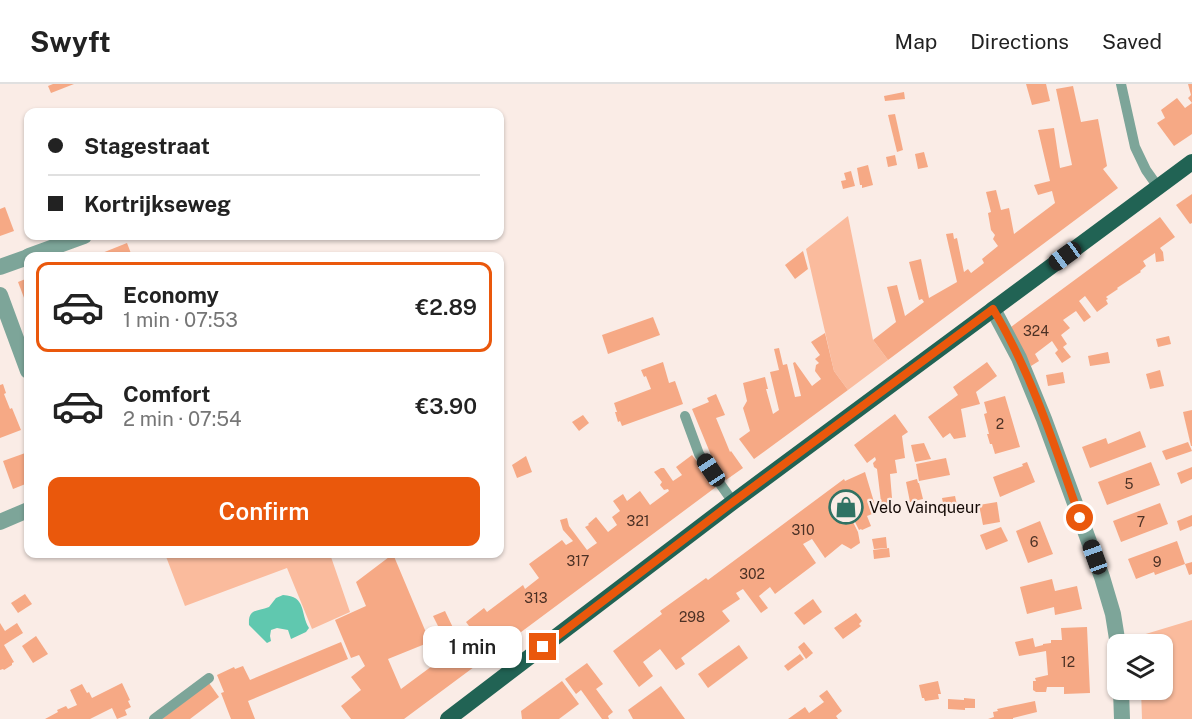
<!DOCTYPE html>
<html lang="en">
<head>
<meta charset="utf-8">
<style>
  body { margin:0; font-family:"Public Sans",sans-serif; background:#f2f2f2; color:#222; height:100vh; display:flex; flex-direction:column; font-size:22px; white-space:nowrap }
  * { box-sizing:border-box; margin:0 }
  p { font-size:20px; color:#767676 }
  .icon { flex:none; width:33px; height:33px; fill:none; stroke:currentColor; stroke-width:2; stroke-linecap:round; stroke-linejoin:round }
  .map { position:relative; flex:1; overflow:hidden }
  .side { position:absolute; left:24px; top:168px; width:480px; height:306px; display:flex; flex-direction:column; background:#fff; border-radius:12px; box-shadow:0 2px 4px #0004 }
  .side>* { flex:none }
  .guide { position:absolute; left:24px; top:24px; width:480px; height:132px; border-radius:12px; box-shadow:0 2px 4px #0004; display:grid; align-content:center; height:132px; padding:0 24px; background:#fff }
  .tools { position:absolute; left:1107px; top:550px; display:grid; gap:12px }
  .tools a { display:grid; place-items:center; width:66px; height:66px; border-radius:12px; background:#fff; box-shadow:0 2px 4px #0004; font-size:30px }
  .end { position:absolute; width:27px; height:27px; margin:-14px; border:8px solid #ea580c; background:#fff; box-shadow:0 0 0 3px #fff }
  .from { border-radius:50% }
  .bubble { position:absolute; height:42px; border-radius:12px; background:#fff; box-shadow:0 2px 4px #0004; font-size:20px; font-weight:600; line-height:42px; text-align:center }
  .car { position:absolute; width:18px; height:36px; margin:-18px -9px; border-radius:8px; box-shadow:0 0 4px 2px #0007; background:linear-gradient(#222 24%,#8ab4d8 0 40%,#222 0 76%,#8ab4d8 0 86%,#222 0) }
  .guide b { display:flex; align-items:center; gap:21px; height:57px; font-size:22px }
  .guide b+b { border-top:2px solid #e0e0e0 }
  .guide i { width:15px; height:15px; background:#222 }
  ul { padding:10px 0 0; list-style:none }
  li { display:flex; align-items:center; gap:18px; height:90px; margin:0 12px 9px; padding:0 12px; border:3px solid transparent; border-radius:12px }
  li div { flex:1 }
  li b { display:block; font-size:22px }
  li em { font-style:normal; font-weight:600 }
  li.current { border-color:#ea580c }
  li>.icon { width:54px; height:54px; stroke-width:1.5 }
  .cta { display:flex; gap:12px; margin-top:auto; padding:12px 24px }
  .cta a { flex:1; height:69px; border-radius:12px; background:#ea580c; color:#fff; font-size:24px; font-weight:600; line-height:69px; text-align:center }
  header { display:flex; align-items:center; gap:36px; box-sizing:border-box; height:84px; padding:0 30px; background:#fff; border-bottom:2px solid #e0e0e0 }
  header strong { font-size:28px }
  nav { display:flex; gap:33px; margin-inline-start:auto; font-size:21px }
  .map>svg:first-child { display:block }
  .green { fill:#fabb9d }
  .water { fill:#60c8af }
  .building { fill:#f6a985 }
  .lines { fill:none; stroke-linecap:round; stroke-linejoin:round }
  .service { stroke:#7da599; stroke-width:10 }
  .minor { stroke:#7da599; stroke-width:16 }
  .primary { stroke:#216354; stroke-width:16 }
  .route { stroke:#ea580c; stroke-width:8 }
  .labels { text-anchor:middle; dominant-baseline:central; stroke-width:4.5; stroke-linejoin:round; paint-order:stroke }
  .number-label { font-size:14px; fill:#4c3125 }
  .poi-label { font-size:16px; fill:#130905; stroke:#faece6; text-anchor:start }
</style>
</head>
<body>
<header>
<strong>Swyft</strong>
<nav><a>Map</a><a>Directions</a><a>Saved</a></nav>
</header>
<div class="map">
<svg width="1192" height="635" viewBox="0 0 1192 635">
  <rect width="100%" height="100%" fill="#faece6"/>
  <g class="green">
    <polygon points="848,132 873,256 888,276 848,306 834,287 806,165"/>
    <polygon points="165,470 330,470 350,528 312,545 287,484 185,522"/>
    <polygon points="1192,536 1192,635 1142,635 1141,606 1162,606 1162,561 1139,561 1139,552"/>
  </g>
  <path class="water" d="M283,511C307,512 300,530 309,544L306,548L291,555L288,546L277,544L271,546L270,552L271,557L267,559L249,541C248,524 257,528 269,523L276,514Z"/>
  <g class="building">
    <polygon points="53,0 74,0 51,9 48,2"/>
    <polygon points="1026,0 1046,0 1050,17 1032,21"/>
    <polygon points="1188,0 1192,0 1192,50 1174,62 1157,39 1165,34 1161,26 1177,14 1185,24 1192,19 1188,14 1191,11"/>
    <polygon points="1073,2 1081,38 1098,35 1107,82 1103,85 1118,104 888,276 873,256 896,238 887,203 897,201 905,232 924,218 922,215 919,216 909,178 921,175 929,214 957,198 946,150 953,149 954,155 957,154 964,188 968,185 971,189 984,179 982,175 998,162 993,155 995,151 991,146 988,129 991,128 986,108 996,106 1001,126 1009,124 1014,150 1055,119 1052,107 1038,111 1034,101 1050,97 1038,46 1054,44 1060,84 1072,81 1056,5"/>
    <polygon points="904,8 905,15 885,17 884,12"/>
    <polygon points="895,30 903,66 897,68 888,31"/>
    <polygon points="924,68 928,83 918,85 915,70"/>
    <polygon points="895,71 897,81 888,83 886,73"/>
    <polygon points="868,81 873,101 862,104 862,101 860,101 857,84"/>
    <polygon points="851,87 855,102 843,105 841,97 846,96 844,89"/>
    <polygon points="1192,110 1192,139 1190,140 1176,121"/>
    <polygon points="5,123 14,147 0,152 0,125"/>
    <polygon points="1160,133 1175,153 1160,164 1163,168 1164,177 1156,178 1155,169 1143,177 1146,182 1140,187 1141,188 1117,204 1118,205 1106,213 1108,215 1106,216 1108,220 1097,228 1085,212 1079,217 1091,233 1084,238 1076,227 1063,236 1070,244 1061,251 1067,260 1063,263 1071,273 1062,279 1055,269 1058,266 1052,257 1035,270 1039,277 1031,282 1011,243"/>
    <polygon points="127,159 132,172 104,172 102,169"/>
    <polygon points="803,167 808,185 795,195 785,181"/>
    <polygon points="28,194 28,219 26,219 18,198"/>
    <polygon points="653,233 660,251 608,270 602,251"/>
    <polygon points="825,249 834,287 848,306 754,375 739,355 750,347 743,324 747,317 743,299 765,293 768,305 766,305 773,330 779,326 770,288 779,286 774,265 779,264 783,281 787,280 795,313 801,312 793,279 795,278 812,302 821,295 815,287 816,281 819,279 815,275 820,271 811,258"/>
    <polygon points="1169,252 1171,260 1158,263 1156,255"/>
    <polygon points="1108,268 1110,279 1090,282 1088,272"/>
    <polygon points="663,278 669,299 675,297 683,320 622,342 620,337 618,338 615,328 617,328 614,319 651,305 646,292 644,293 641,286"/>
    <polygon points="987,278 997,292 976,308 980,320 961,325 966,353 954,355 950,349 943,354 928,333 958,311 953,303"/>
    <polygon points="1160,286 1164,302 1150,305 1146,290"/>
    <polygon points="1063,288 1065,299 1048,302 1046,291"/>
    <polygon points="3,300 6,309 4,310 10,325 12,324 21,346 0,354 0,301"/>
    <polygon points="716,310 725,331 716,334 730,368 731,367 743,384 726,396 713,376 692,325 709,318 707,314"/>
    <polygon points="1005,312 1020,363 995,370 992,360 990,360 987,350 989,350 984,330 987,329 984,318"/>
    <polygon points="1192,326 1192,362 1191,362 1183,328"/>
    <polygon points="895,330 908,348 902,352 905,374 895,376 897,389 890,390 892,414 890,414 891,425 882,426 877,385 874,383 873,379 876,376 875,373 867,379 854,361"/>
    <polygon points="583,331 589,339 579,347 572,338"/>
    <polygon points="1140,347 1146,363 1090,384 1082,363 1106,354 1108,360"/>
    <polygon points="1188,358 1192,367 1166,376 1162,367"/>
    <polygon points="924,359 931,375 915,378 911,361"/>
    <polygon points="28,368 28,399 13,405 3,377"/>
    <polygon points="692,371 716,403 404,635 351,635 341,622 361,606 351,593 365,582 359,571 351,574 335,536 366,522 356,498 393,470 430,558 388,575 401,605 451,568 433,532 445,527 457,552 469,542 466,538 484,524 487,528 523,501 525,505 539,494 529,480 562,456 566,461 573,457 563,446 560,436 567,434 569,442 587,466 597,459 585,443 589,441 588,440 596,433 608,448 617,441 612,433 620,427 613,417 623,410 627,417 640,407 650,421 669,407 668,405 664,406 660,401 662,398 654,388 661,384 664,384 673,397 682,391 676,383"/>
    <polygon points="526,372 532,388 517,394 512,381"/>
    <polygon points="946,374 950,391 919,397 916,380"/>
    <polygon points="1027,378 1035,398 1000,413 993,393 1023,382 1022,380"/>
    <polygon points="1151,378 1160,401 1107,421 1098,398"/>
    <polygon points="1192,383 1192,395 1181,400 1177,389"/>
    <polygon points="865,388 877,428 867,432 871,442 862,446 861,445 859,446 855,438 853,438 858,448 860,459 851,465 842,460 825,474 812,455 803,460 816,479 775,510 770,503 759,512 768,524 761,529 743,505 736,509 740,515 722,527 730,537 681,574 685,580 676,586 660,565 643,578 653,592 639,603 613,567 662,530 660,527 706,494 708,496 844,395 845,397"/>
    <polygon points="917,395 918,399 919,399 923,415 910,418 906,398"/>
    <polygon points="955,412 957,421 944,424 942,414"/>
    <polygon points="997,418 1000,438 983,441 979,421"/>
    <polygon points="1160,419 1168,440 1121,458 1113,437"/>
    <polygon points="1192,431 1192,442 1180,447 1177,437"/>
    <polygon points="1040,437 1053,470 1028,479 1016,447"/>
    <polygon points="1001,443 1008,457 986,466 980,451"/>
    <polygon points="886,453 887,464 874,465 872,455"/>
    <polygon points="1177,457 1185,480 1192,478 1192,490 1189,491 1185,480 1155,491 1154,488 1136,495 1128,475"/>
    <polygon points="889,464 890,473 874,475 873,466"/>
    <polygon points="1052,495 1055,507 1077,502 1082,525 1055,531 1054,523 1027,530 1020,503"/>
    <polygon points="25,510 32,520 18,529 11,519"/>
    <polygon points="813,515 822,528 804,541 794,529"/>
    <polygon points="856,529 862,537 859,540 861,542 843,555 834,544"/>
    <polygon points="0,539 5,547 17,539 23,549 4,561 14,578 12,579 12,581 4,586 3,585 0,586"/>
    <polygon points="1087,543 1090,609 1064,610 1064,603 1047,603 1046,608 1036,608 1033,606 1033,597 1036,597 1035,594 1048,591 1046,567 1019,572 1015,558 1033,554 1035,563 1043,561 1043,560 1051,559 1051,556 1062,556 1061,544"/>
    <polygon points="36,552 48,570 33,579 22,562"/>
    <polygon points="341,558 348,575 248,617 255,635 231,635 221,609 224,608 217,591 234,583 235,585 243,582 250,596"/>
    <polygon points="804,558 813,569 806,575 798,563"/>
    <polygon points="739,561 748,574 708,604 698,590"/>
    <polygon points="800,570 804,575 788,587 784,582"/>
    <polygon points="587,579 603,600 596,605 613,628 608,632 609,635 602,635 581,606 576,610 565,595"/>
    <polygon points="562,597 579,620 559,635 522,635 521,627"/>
    <polygon points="938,597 941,610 938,610 939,615 925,617 924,614 922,614 919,601"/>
    <polygon points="122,599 130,616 128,617 131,623 125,626 127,631 117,635 112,624 90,635 45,635 58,628 57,626 66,622 68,625 77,621 70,606 82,600 87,609 89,608 92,614"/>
    <polygon points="209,599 219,613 190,635 162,635"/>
    <polygon points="661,602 685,635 633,635 628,626"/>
    <polygon points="827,606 842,627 836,632 838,635 788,635 805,623 809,629 824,618 819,612"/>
    <polygon points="964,614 975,615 975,624 965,624 965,626 948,625 948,615 964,616"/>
    <polygon points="1035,617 1037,628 1013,634 1013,635 988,635 994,633 993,628 998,627 997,625"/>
  </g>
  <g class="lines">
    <g class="service">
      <polyline points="1121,0 1135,63 1146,86 1158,103"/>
      <polyline points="685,332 699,370 733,418"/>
      <polyline points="154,635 209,594"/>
    </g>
    <g class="minor">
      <polyline points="29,172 84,152"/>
      <polyline points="0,183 28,173"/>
      <polyline points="0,211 28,287"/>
      <polyline points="993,225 1019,274 1044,335 1102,493 1113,530 1118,561"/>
      <polyline points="0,438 28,426"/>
      <polyline points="1121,606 1122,635"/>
    </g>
    <polyline class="primary" points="448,635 733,418 1192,78"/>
  </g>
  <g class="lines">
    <path class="route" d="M543,563L733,418L993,225C1032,290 1055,363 1080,434"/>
  </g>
  <defs>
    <symbol id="shop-ring" viewBox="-11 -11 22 22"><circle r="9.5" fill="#faece6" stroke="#307263" stroke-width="1.5"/><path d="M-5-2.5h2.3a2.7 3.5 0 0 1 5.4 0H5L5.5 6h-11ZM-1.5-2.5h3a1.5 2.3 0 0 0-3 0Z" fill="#307263"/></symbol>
  </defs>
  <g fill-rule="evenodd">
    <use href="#shop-ring" x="827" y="404" width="38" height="38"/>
  </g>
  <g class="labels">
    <g class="number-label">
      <text x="1036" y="247">324</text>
      <text x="1000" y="340">2</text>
      <text x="1129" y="400">5</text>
      <text x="638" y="437">321</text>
      <text x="1141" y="438">7</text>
      <text x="803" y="446">310</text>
      <text x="1034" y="458">6</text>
      <text x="578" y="477">317</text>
      <text x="1157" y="478">9</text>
      <text x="752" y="490">302</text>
      <text x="536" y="514">313</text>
      <text x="692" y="533">298</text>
      <text x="1068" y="578">12</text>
    </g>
    <g class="poi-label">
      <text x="869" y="423">Velo Vainqueur</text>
    </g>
  </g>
</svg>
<div class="tools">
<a><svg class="icon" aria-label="layers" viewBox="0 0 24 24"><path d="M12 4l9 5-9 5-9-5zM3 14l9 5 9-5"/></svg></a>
</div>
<i class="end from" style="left:1080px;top:434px"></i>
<i class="end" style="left:543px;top:563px"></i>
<div class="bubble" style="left:423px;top:542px;width:99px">1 min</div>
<i class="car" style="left:1065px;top:172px;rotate:234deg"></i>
<i class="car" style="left:711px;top:386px;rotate:326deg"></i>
<i class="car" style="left:1095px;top:473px;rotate:340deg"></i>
<div class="guide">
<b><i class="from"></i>Stagestraat</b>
<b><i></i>Kortrijkseweg</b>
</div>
<section class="side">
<ul>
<li class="current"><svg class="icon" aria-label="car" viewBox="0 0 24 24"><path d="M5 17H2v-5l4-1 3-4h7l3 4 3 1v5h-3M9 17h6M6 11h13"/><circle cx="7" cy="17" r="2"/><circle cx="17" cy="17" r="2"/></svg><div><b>Economy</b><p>1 min · 07:53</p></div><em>€2.89</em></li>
<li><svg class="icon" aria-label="car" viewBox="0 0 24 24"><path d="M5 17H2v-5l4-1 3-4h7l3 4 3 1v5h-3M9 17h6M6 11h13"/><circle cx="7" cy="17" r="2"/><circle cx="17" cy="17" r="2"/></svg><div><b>Comfort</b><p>2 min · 07:54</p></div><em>€3.90</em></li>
</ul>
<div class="cta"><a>Confirm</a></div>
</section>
</div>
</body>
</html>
